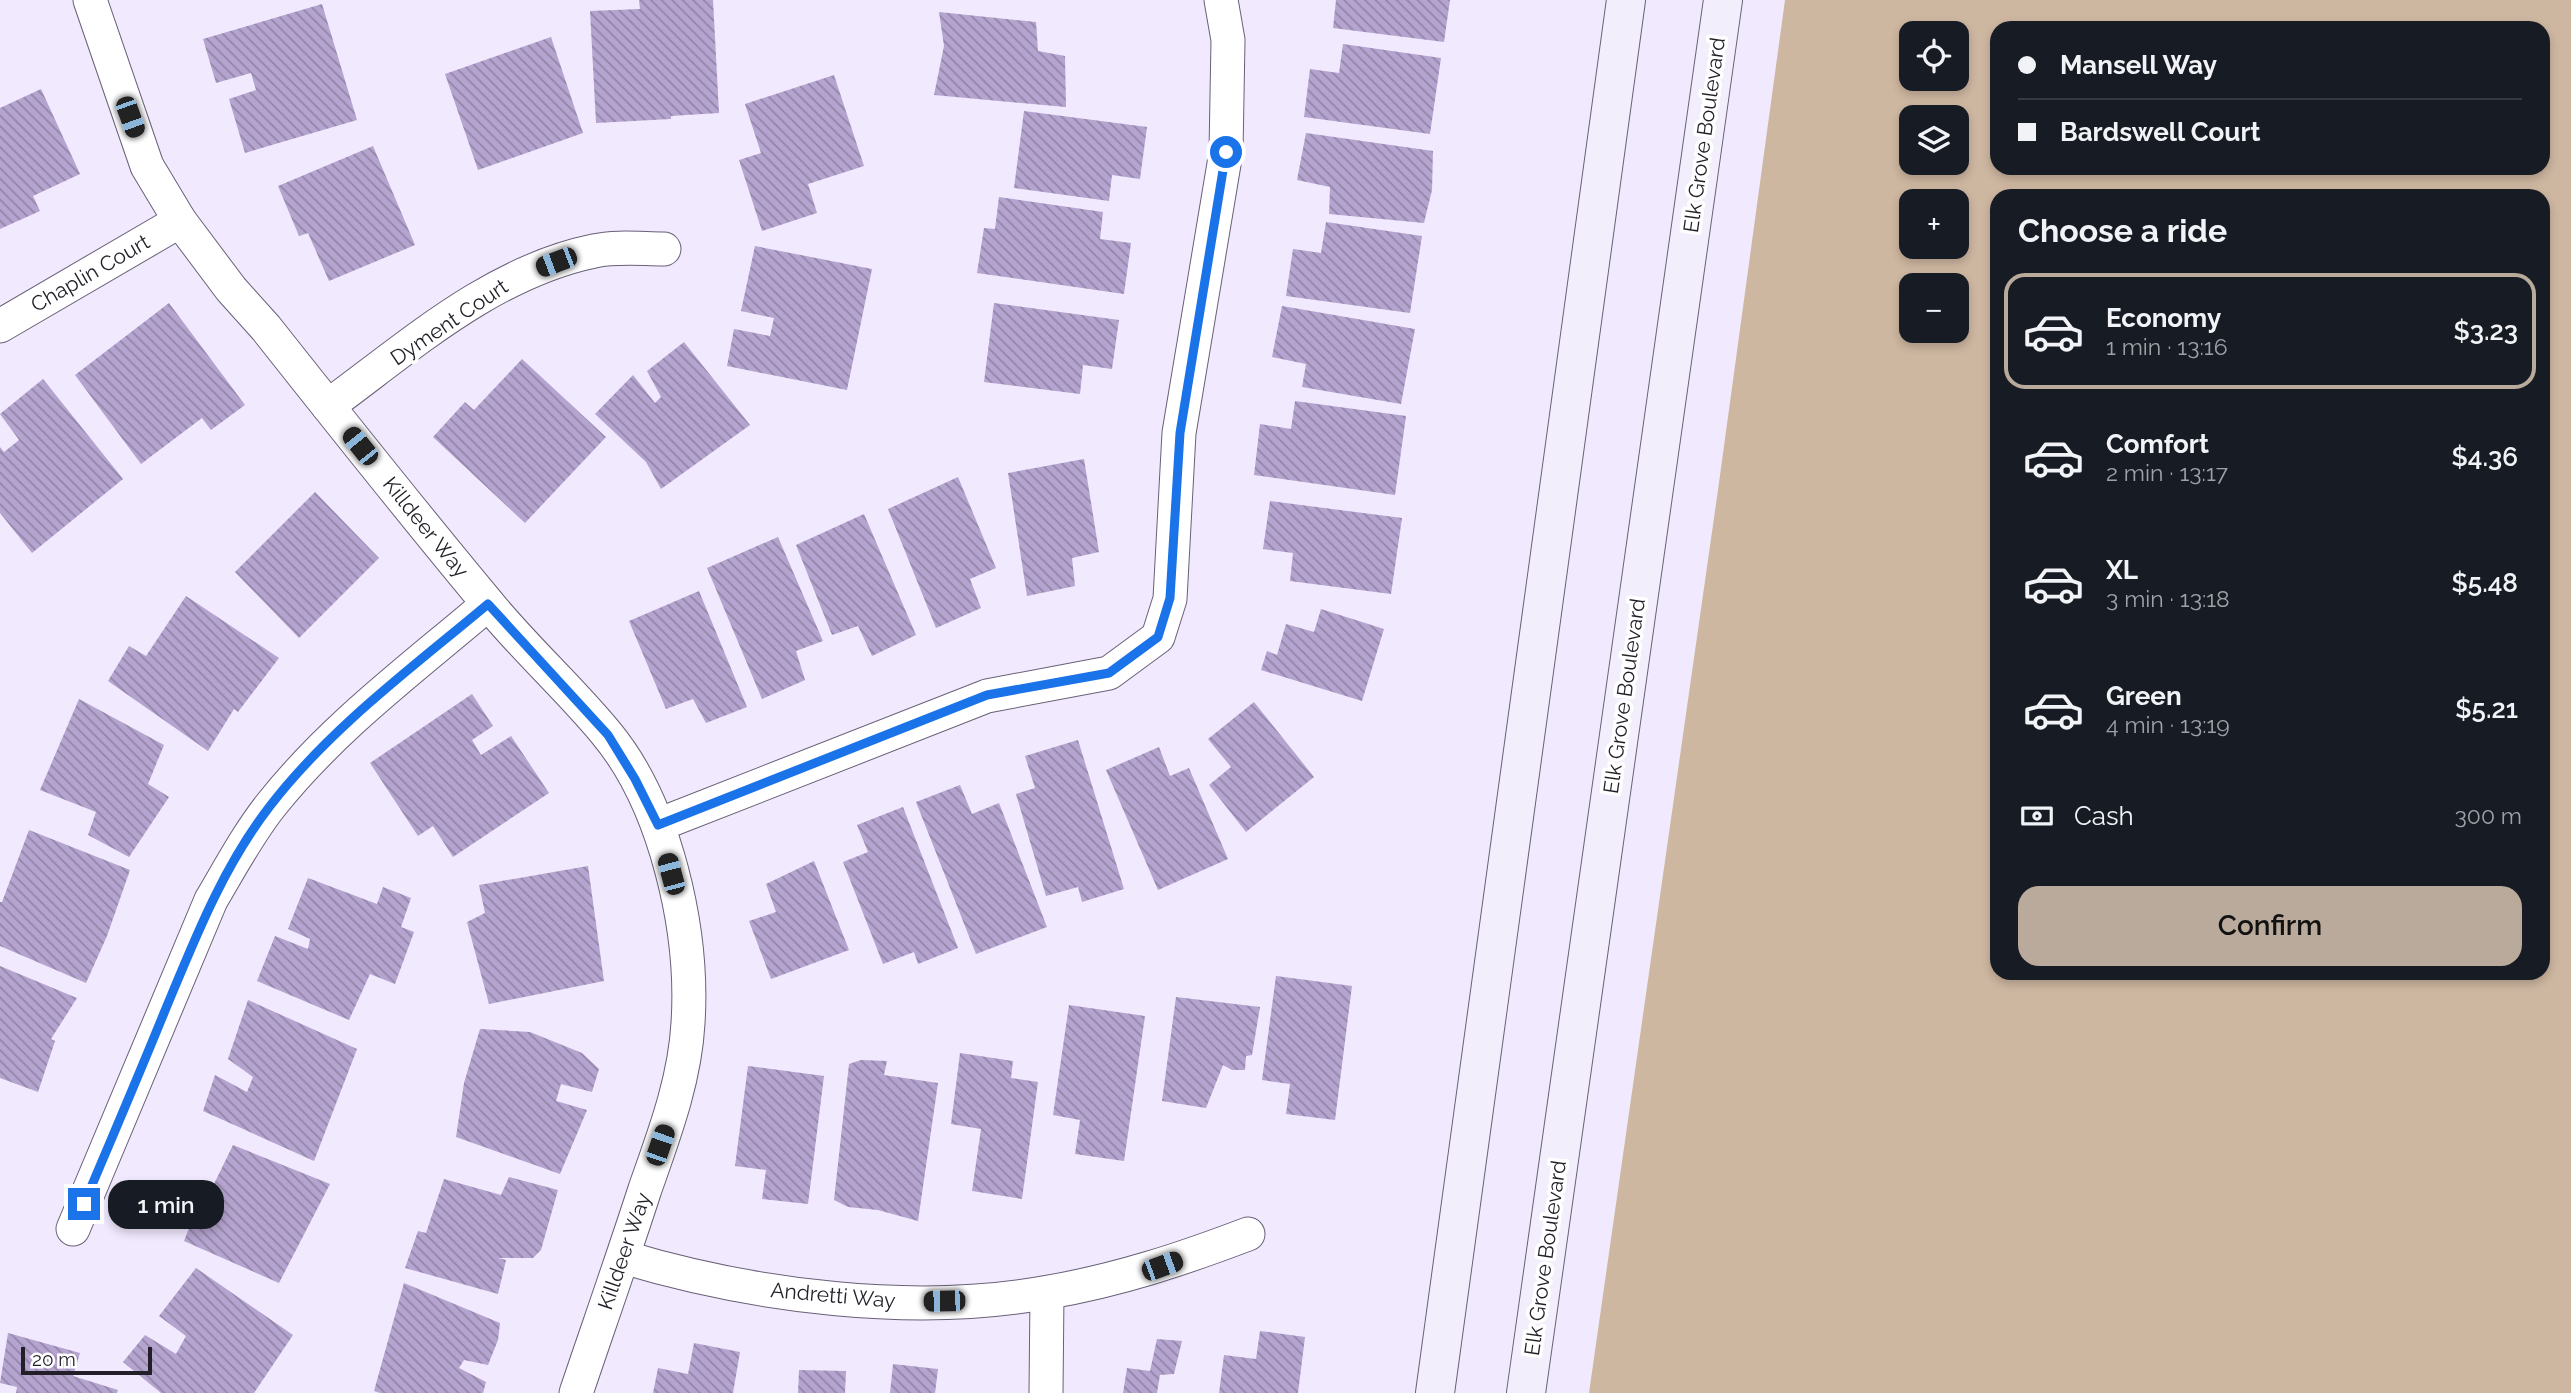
<!DOCTYPE html>
<html lang="en">
<head>
<meta charset="utf-8">
<style>
  body { margin:0; font-family:Raleway,sans-serif; background:#20242c; color:#f1f3f6; height:100vh; display:flex; flex-direction:column; font-size:26px; white-space:nowrap }
  * { box-sizing:border-box; margin:0 }
  p { font-size:23px; color:#9ea1a6 }
  .icon { flex:none; width:38px; height:38px; fill:none; stroke:currentColor; stroke-width:2; stroke-linecap:round; stroke-linejoin:round }
  .map { position:relative; flex:1; overflow:hidden }
  .panel { position:absolute; left:1990px; top:189px; width:560px; height:791px; display:flex; flex-direction:column; background:#171b24; border-radius:21px; box-shadow:0 4px 10px #0003 }
  .panel>* { flex:none }
  .hud { position:absolute; left:1990px; top:21px; width:560px; height:154px; border-radius:21px; box-shadow:0 4px 10px #0003; display:grid; align-content:center; height:154px; padding:0 28px; background:#171b24 }
  .tools { position:absolute; left:1899px; top:21px; display:grid; gap:14px }
  .tools a { display:grid; place-items:center; width:70px; height:70px; border-radius:14px; background:#171b24; box-shadow:0 4px 10px #0003; font-size:35px }
  .scale { position:absolute; left:21px; bottom:18px; width:131px; box-sizing:border-box; padding-left:7px; border:4px solid #221f28; border-top:0; font-size:19px; line-height:24px; white-space:nowrap; color:#221f28; -webkit-text-stroke:5px #fff; paint-order:stroke }
  .end { position:absolute; width:32px; height:32px; margin:-16px; border:9px solid #1a73e8; background:#fff; box-shadow:0 0 0 4px #fff }
  .from { border-radius:50% }
  .bubble { position:absolute; height:49px; border-radius:21px; background:#171b24; box-shadow:0 4px 10px #0003; font-size:23px; font-weight:600; line-height:49px; text-align:center }
  .car { position:absolute; width:21px; height:42px; margin:-21px -10px; border-radius:9px; box-shadow:0 0 5px 2px #0007; background:linear-gradient(#222 24%,#8ab4d8 0 40%,#222 0 76%,#8ab4d8 0 86%,#222 0) }
  .hud b { display:flex; align-items:center; gap:24px; height:66px; font-size:26px }
  .hud b+b { border-top:2px solid #363941 }
  .hud i { width:18px; height:18px; background:#f1f3f6 }
  ul { padding:0; list-style:none }
  li { display:flex; align-items:center; gap:21px; height:116px; margin:0 14px 10px; padding:0 14px; border:4px solid transparent; border-radius:21px }
  li div { flex:1 }
  li b { display:block; font-size:26px }
  li em { font-style:normal; font-weight:600 }
  li.selected { border-color:#b9aa9b }
  li>.icon { width:63px; height:63px; stroke-width:1.5 }
  h2 { padding:0 28px; font-size:32px; line-height:84px }
  .pay { display:flex; align-items:center; gap:18px; height:77px; padding:0 28px; font-size:26px }
  .pay p { margin-inline-start:auto }
  .action { display:flex; gap:14px; margin-top:auto; padding:14px 28px }
  .action a { flex:1; height:80px; border-radius:21px; background:#b9aa9b; color:#111; font-size:28px; font-weight:600; line-height:80px; text-align:center }
  .map>svg:first-child { display:block }
  .grass { fill:#ceb7a1; fill-rule:evenodd }
  .building { fill:url(#building-back-hatch) }
  .lines { fill:none; stroke-linecap:round; stroke-linejoin:round }
  .street-casing { stroke:#696077; stroke-width:35 }
  .secondary-casing { stroke:#696077; stroke-width:40 }
  .street { stroke:#fff; stroke-width:33 }
  .secondary { stroke:#f3eefb; stroke-width:38 }
  .route { stroke:#1a73e8; stroke-width:9 }
  .labels { text-anchor:middle; dominant-baseline:central; stroke-width:7; stroke-linejoin:round; paint-order:stroke }
  .street-label { font-size:21px; fill:#221f28; stroke:#fff }
</style>
</head>
<body>
<div class="map">
<svg width="2571" height="1393" viewBox="0 0 2571 1393">
  <defs>
    <pattern id="building-back-hatch" width="6" height="6" patternUnits="userSpaceOnUse" patternTransform="scale(1.75)"><rect width="6" height="6" fill="#b4a4cf"/><path d="M-1 5l2 2M0 0l6 6M5-1l2 2" fill="none" stroke="#9285a8"/></pattern>
  </defs>
  <rect width="100%" height="100%" fill="#f1e9fe"/>
  <path class="grass" d="M1785,0H2571V1393H1589L1718,490ZM1997,28H2543V168H1997ZM1911,33H1956V79H1911ZM1911,117H1956V163H1911ZM1997,196H2543V973H1997ZM1911,201H1956V247H1911ZM1911,285H1956V331H1911Z"/>
  <g class="building">
    <polygon points="639,0 713,0 719,113 671,116 671,119 596,123 590,11 640,9"/>
    <polygon points="1336,0 1450,0 1444,42 1333,28"/>
    <polygon points="322,4 357,120 245,153 229,99 256,90 251,73 216,83 203,39"/>
    <polygon points="939,12 1036,22 1038,51 1065,56 1066,107 934,95 944,46"/>
    <polygon points="551,37 583,133 478,170 445,74"/>
    <polygon points="1343,44 1441,58 1430,134 1304,117 1310,69 1339,73"/>
    <polygon points="834,75 864,166 808,184 817,213 762,231 739,160 761,153 745,104"/>
    <polygon points="41,89 80,174 33,196 40,211 0,229 0,108"/>
    <polygon points="1024,111 1147,127 1140,179 1112,175 1109,201 1014,188"/>
    <polygon points="1306,133 1433,151 1432,190 1424,223 1329,214 1330,187 1297,180"/>
    <polygon points="373,146 415,245 329,281 308,233 299,236 278,186"/>
    <polygon points="999,197 1103,212 1100,239 1131,243 1124,294 977,273 984,228 995,229"/>
    <polygon points="1326,222 1422,236 1410,313 1286,296 1293,249 1321,253"/>
    <polygon points="755,246 872,269 847,390 727,366 734,329 770,336 774,318 741,311"/>
    <polygon points="169,303 245,405 211,430 202,418 141,464 75,375"/>
    <polygon points="994,303 1119,320 1112,369 1083,365 1080,394 984,382"/>
    <polygon points="1282,306 1415,329 1401,404 1302,387 1306,364 1272,357"/>
    <polygon points="684,342 750,425 661,489 646,462 595,414 633,375 655,403 661,397 647,371"/>
    <polygon points="522,359 606,437 525,523 433,437 465,402 474,410"/>
    <polygon points="43,379 123,479 32,553 0,513 0,447 4,452 19,440 0,414"/>
    <polygon points="1295,401 1406,416 1395,495 1254,475 1260,424 1291,429"/>
    <polygon points="1084,459 1099,552 1072,558 1075,586 1027,596 1008,473"/>
    <polygon points="958,477 996,568 970,579 981,608 936,628 888,509"/>
    <polygon points="315,492 379,558 299,638 235,572"/>
    <polygon points="1270,501 1402,518 1391,594 1290,581 1293,553 1263,549"/>
    <polygon points="864,514 916,635 872,656 858,626 832,635 796,545"/>
    <polygon points="778,537 823,641 796,651 805,680 762,699 707,568"/>
    <polygon points="699,591 747,707 706,723 693,699 666,709 629,621"/>
    <polygon points="186,596 279,658 238,712 234,709 208,751 108,681 129,646 146,656"/>
    <polygon points="1321,609 1384,629 1362,701 1261,670 1267,651 1277,655 1286,624 1314,632"/>
    <polygon points="472,694 493,726 472,740 481,755 511,736 549,793 453,857 433,826 418,836 370,763"/>
    <polygon points="79,699 164,745 148,784 169,797 129,857 88,835 96,812 40,790"/>
    <polygon points="1254,702 1314,777 1246,832 1209,785 1231,767 1208,739"/>
    <polygon points="1078,740 1124,889 1082,902 1078,887 1046,896 1016,794 1035,788 1025,756"/>
    <polygon points="1159,747 1170,776 1189,768 1228,859 1158,890 1106,770"/>
    <polygon points="960,785 972,814 999,803 1047,927 976,954 916,802"/>
    <polygon points="903,807 958,948 918,964 914,952 883,964 843,862 868,852 857,825"/>
    <polygon points="29,830 130,870 107,936 86,983 0,946 0,902 2,902"/>
    <polygon points="814,861 849,950 771,979 749,921 776,912 766,884"/>
    <polygon points="588,866 604,981 489,1004 467,922 485,913 479,885"/>
    <polygon points="308,878 377,904 383,887 411,898 401,927 414,932 395,984 370,974 349,1020 257,981 275,936 308,949 310,939 288,929"/>
    <polygon points="0,966 77,998 51,1039 55,1041 38,1092 0,1078"/>
    <polygon points="1276,976 1352,986 1335,1120 1286,1114 1290,1084 1262,1080"/>
    <polygon points="1176,997 1260,1007 1252,1055 1246,1056 1245,1070 1232,1070 1223,1065 1206,1108 1162,1101"/>
    <polygon points="248,1000 357,1049 314,1161 203,1111 215,1075 247,1092 253,1077 228,1059"/>
    <polygon points="1069,1005 1145,1016 1124,1161 1075,1154 1080,1120 1053,1115"/>
    <polygon points="480,1029 530,1032 582,1053 599,1069 592,1092 561,1084 556,1101 587,1110 560,1174 456,1137 464,1083"/>
    <polygon points="960,1053 1013,1061 1011,1078 1038,1082 1022,1199 972,1191 981,1129 951,1124"/>
    <polygon points="861,1060 887,1061 884,1075 938,1083 918,1221 878,1210 848,1207 834,1200 849,1064"/>
    <polygon points="748,1066 824,1076 808,1204 762,1199 766,1170 735,1166"/>
    <polygon points="233,1145 330,1184 279,1283 184,1241 206,1185 212,1188"/>
    <polygon points="509,1177 558,1190 541,1250 533,1258 498,1258 506,1260 498,1294 405,1268 418,1231 426,1233 444,1179 501,1195"/>
    <polygon points="196,1268 293,1335 254,1393 161,1393 123,1362 145,1335 176,1354 186,1336 159,1316"/>
    <polygon points="404,1283 500,1323 498,1340 488,1365 464,1360 459,1368 486,1382 483,1393 380,1393 374,1391"/>
    <polygon points="1260,1331 1305,1337 1298,1393 1219,1393 1224,1355 1256,1359"/>
    <polygon points="8,1333 80,1353 73,1376 118,1390 117,1393 16,1393 17,1387 0,1383"/>
    <polygon points="1157,1339 1182,1341 1174,1374 1160,1375 1157,1393 1123,1393 1127,1368 1150,1371"/>
    <polygon points="694,1343 740,1352 733,1393 653,1393 658,1368 688,1374"/>
    <polygon points="893,1364 938,1369 935,1393 890,1393"/>
    <polygon points="799,1370 846,1371 845,1393 798,1393"/>
  </g>
  <g class="lines">
    <defs>
      <g id="street">
        <path d="M90,0L147,166L180,221L231,289L266,328C338,419 411,511 486,601C523,647 568,687 606,733C666,805 694,931 688,1023C685,1080 664,1135 645,1189C623,1257 599,1325 576,1393"/>
        <polyline points="0,326 180,221"/>
        <path d="M328,406C410,346 492,272 594,251C616,246 642,249 664,249"/>
        <polyline points="658,825 987,696 1109,673 1158,637 1170,599 1179,433 1226,152 1228,40 1221,0"/>
        <path d="M73,1229L211,900C230,868 248,834 271,805C333,727 413,668 488,604"/>
        <path d="M623,1257C753,1296 914,1317 1049,1292C1119,1280 1182,1259 1248,1234"/>
        <polyline points="1046,1393 1047,1293"/>
      </g>
      <g id="secondary">
        <polyline points="1435,1393 1626,0"/>
        <polyline points="1526,1393 1723,0"/>
      </g>
    </defs>
    <use href="#street" class="street-casing"/>
    <use href="#secondary" class="secondary-casing"/>
    <use href="#street" class="street"/>
    <use href="#secondary" class="secondary"/>
  </g>
  <g class="lines">
    <path class="route" d="M84,1204C111,1140 138,1077 164,1013C194,941 222,868 270,806C331,727 413,667 488,604L608,735L635,779L658,825L987,695L1109,673L1158,637L1170,598L1180,433L1226,152"/>
  </g>
  <g class="labels">
    <g class="street-label">
      <text transform="translate(1704 135) rotate(-82)">Elk Grove Boulevard</text>
      <text transform="translate(90 273) rotate(-30)">Chaplin Court</text>
      <text transform="translate(449 322) rotate(-34)">Dyment Court</text>
      <text transform="translate(426 527) rotate(51)">Killdeer Way</text>
      <text transform="translate(1624 696) rotate(-82)">Elk Grove Boulevard</text>
      <text transform="translate(624 1251) rotate(-71)">Killdeer Way</text>
      <text transform="translate(1545 1258) rotate(-82)">Elk Grove Boulevard</text>
      <text transform="translate(833 1295) rotate(5)">Andretti Way</text>
    </g>
  </g>
</svg>
<div class="tools">
<a><svg class="icon" aria-label="locate" viewBox="0 0 24 24"><circle cx="12" cy="12" r="6"/><path d="M12 2v4M12 18v4M2 12h4M18 12h4"/></svg></a>
<a><svg class="icon" aria-label="layers" viewBox="0 0 24 24"><path d="M12 4l9 5-9 5-9-5zM3 14l9 5 9-5"/></svg></a>
<a>+</a>
<a>−</a>
</div>
<div class="scale">20 m</div>
<i class="end from" style="left:1226px;top:152px"></i>
<i class="end" style="left:84px;top:1204px"></i>
<div class="bubble" style="left:108px;top:1180px;width:116px">1 min</div>
<i class="car" style="left:130px;top:117px;rotate:160deg"></i>
<i class="car" style="left:556px;top:262px;rotate:249deg"></i>
<i class="car" style="left:360px;top:446px;rotate:321deg"></i>
<i class="car" style="left:671px;top:874px;rotate:345deg"></i>
<i class="car" style="left:660px;top:1145px;rotate:19deg"></i>
<i class="car" style="left:1162px;top:1266px;rotate:70deg"></i>
<i class="car" style="left:944px;top:1301px;rotate:269deg"></i>
<div class="hud">
<b><i class="from"></i>Mansell Way</b>
<b><i></i>Bardswell Court</b>
</div>
<section class="panel">
<h2>Choose a ride</h2>
<ul>
<li class="selected"><svg class="icon" aria-label="car" viewBox="0 0 24 24"><path d="M5 17H2v-5l4-1 3-4h7l3 4 3 1v5h-3M9 17h6M6 11h13"/><circle cx="7" cy="17" r="2"/><circle cx="17" cy="17" r="2"/></svg><div><b>Economy</b><p>1 min · 13:16</p></div><em>$3.23</em></li>
<li><svg class="icon" aria-label="car" viewBox="0 0 24 24"><path d="M5 17H2v-5l4-1 3-4h7l3 4 3 1v5h-3M9 17h6M6 11h13"/><circle cx="7" cy="17" r="2"/><circle cx="17" cy="17" r="2"/></svg><div><b>Comfort</b><p>2 min · 13:17</p></div><em>$4.36</em></li>
<li><svg class="icon" aria-label="car" viewBox="0 0 24 24"><path d="M5 17H2v-5l4-1 3-4h7l3 4 3 1v5h-3M9 17h6M6 11h13"/><circle cx="7" cy="17" r="2"/><circle cx="17" cy="17" r="2"/></svg><div><b>XL</b><p>3 min · 13:18</p></div><em>$5.48</em></li>
<li><svg class="icon" aria-label="car" viewBox="0 0 24 24"><path d="M5 17H2v-5l4-1 3-4h7l3 4 3 1v5h-3M9 17h6M6 11h13"/><circle cx="7" cy="17" r="2"/><circle cx="17" cy="17" r="2"/></svg><div><b>Green</b><p>4 min · 13:19</p></div><em>$5.21</em></li>
</ul>
<div class="pay"><svg class="icon" aria-label="cash" viewBox="0 0 24 24"><path d="M3 7h18v10H3z"/><circle cx="12" cy="12" r="2"/></svg>Cash<p>300 m</p></div>
<div class="action"><a>Confirm</a></div>
</section>
</div>
</body>
</html>
